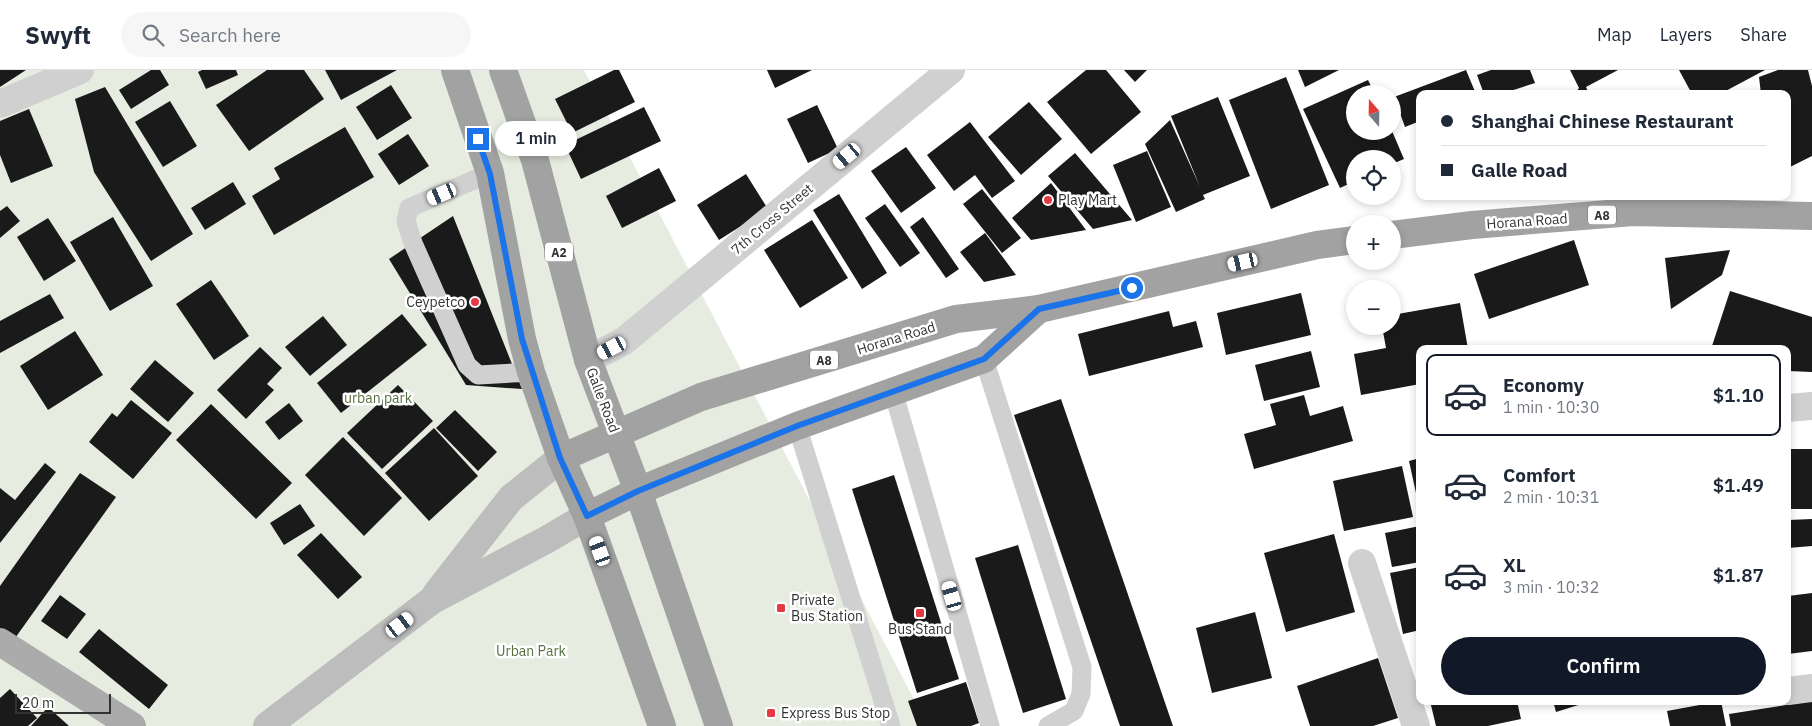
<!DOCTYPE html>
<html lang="en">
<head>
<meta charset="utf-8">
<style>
  body { margin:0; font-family:"IBM Plex Sans",sans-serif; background:#f6f6f7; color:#1f2937; height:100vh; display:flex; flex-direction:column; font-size:19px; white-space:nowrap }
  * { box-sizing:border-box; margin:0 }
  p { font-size:16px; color:#747a83 }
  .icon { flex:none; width:28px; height:28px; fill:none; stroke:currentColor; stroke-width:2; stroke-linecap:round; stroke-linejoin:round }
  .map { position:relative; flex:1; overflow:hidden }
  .drawer { position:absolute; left:1416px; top:275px; width:375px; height:360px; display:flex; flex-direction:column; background:#fff; border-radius:10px; box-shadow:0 2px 8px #0003 }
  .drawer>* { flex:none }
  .banner { position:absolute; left:1416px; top:20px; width:375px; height:110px; border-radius:10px; box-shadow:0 2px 8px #0003; display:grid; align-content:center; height:110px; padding:0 25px; background:#fff }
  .needle { width:32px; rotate:340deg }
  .controls { position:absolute; left:1346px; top:15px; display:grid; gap:10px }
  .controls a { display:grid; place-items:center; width:55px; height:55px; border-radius:50%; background:#fff; box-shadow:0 2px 8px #0003; font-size:25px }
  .scale { position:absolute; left:15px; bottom:12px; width:96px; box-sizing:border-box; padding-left:5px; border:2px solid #333; border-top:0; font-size:14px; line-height:18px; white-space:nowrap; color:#333; -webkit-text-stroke:4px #fff; paint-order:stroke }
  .end { position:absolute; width:22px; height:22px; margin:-11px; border:6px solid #1a73e8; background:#fff; box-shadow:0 0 0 2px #fff }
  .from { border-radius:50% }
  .bubble { position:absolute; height:35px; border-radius:18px; background:#fff; box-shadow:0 2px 8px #0003; font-size:16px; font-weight:600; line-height:35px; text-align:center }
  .car { position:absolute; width:15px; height:30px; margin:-15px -8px; border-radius:6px; box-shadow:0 0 4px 1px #0007; background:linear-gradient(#fff 24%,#345 0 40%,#fff 0 76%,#345 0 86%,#fff 0) }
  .banner b { display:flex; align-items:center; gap:18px; height:48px; font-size:19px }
  .banner b+b { border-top:1px solid #e0e1e3 }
  .banner i { width:12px; height:12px; background:#1f2937 }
  ul { padding:9px 0 0; list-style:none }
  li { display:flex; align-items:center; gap:15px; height:82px; margin:0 10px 8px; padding:0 15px; border:2px solid transparent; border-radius:10px }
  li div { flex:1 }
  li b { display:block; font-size:19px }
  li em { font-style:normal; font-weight:600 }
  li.current { border-color:#111827 }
  li>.icon { width:45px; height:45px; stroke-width:1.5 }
  .cta { display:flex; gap:10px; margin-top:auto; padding:10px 25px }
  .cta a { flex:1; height:58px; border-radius:30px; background:#111827; color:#fff; font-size:20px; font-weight:600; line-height:58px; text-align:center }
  header { display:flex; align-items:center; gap:30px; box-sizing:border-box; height:70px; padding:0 25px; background:#fff; border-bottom:1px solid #e0e1e3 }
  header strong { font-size:24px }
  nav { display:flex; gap:28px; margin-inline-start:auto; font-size:18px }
  .search { width:350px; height:45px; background:#f6f6f7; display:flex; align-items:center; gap:12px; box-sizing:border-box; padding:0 18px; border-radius:28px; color:#747a83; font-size:19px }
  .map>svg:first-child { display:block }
  .green { fill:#e6ecdf }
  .building { fill:#1a1a1a }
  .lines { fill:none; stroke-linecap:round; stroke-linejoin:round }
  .service { stroke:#d0d0d0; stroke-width:19 }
  .minor { stroke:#d0d0d0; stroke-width:28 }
  .secondary { stroke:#bdbdbd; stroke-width:28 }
  .primary { stroke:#ababab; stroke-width:28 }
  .trunk { stroke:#a2a2a2; stroke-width:28 }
  .route { stroke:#1a73e8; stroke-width:6 }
  .poi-dot { fill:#e63946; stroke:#fff; stroke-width:2 }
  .labels { text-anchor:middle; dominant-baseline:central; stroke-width:5; stroke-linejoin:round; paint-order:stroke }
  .shield { fill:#fff; stroke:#707070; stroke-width:1 }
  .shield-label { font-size:12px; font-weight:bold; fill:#333 }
  .poi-label { font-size:14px; fill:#333; stroke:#fff; text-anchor:start }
  .street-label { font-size:14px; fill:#333; stroke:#fff }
  .park-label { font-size:14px; fill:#56703f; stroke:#fff }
</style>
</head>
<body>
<header>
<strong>Swyft</strong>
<div class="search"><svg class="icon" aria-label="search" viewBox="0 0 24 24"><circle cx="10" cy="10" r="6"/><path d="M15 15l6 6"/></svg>Search here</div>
<nav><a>Map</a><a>Layers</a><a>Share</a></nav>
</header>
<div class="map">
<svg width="1812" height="656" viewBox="0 0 1812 656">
  <rect width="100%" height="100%" fill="#fff"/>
  <polygon class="green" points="0,0 584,0 928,656 0,656"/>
  <g class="building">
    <polygon points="0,0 26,0 0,17"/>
    <polygon points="151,0 160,0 169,15 131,39 119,20"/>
    <polygon points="202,0 236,0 238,5 206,19 198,2"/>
    <polygon points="267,0 304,0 324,29 249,81 216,35"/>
    <polygon points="325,0 397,0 341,30"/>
    <polygon points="614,0 619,0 635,32 572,63 555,29"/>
    <polygon points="767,0 812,0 775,18"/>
    <polygon points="1086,0 1106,0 1141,42 1091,84 1047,32"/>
    <polygon points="1124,0 1147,0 1135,12"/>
    <polygon points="1298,0 1339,0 1305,17"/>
    <polygon points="1466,0 1476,24 1420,24 1420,51 1405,57 1394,27"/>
    <polygon points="1491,0 1530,0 1535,13 1501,24 1484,24 1477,5"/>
    <polygon points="1570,0 1618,0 1586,17 1589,24 1574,24 1579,18"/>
    <polygon points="1679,0 1765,0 1720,24 1692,24"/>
    <polygon points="1778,0 1808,0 1812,16 1812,86 1788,98 1788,24 1761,24 1759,7"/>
    <polygon points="1286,7 1329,115 1271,139 1229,30"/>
    <polygon points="1368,10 1375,24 1355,24 1355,61 1392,61 1404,89 1392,94 1392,89 1355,89 1355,111 1340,118 1303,39"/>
    <polygon points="391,15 412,48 377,70 356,37"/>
    <polygon points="105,17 193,164 151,191 94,102 75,29"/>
    <rect x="1602" y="21" width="31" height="3"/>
    <polygon points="1218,27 1250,106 1203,125 1205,129 1176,142 1145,74 1170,50 1200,117 1171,46"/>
    <polygon points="170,31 197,76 163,97 135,52"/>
    <polygon points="1029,32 1062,69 1021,105 988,67"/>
    <polygon points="817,35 838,79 808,93 787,49"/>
    <polygon points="644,37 661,71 581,109 565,75"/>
    <polygon points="29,39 53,96 11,113 0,85 0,51"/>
    <polygon points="970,52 1015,111 992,128 975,105 954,121 927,85"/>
    <polygon points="345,57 374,107 274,165 252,126 280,109 274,98"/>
    <polygon points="408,64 429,96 399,115 378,84"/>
    <polygon points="906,77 936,118 901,143 871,101"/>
    <polygon points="1147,81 1171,137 1136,152 1113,95"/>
    <polygon points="1075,83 1132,150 1093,159 1048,106"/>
    <polygon points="659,98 676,131 622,158 606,126"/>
    <polygon points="746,104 768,139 719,170 697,135"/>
    <polygon points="233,112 246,134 205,160 191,138"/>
    <polygon points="1051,113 1086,160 1031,170 1012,148"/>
    <polygon points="982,119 1021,168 1002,183 963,134"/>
    <polygon points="839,124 887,203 862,219 813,140"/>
    <polygon points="885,134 920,183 900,197 865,148"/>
    <polygon points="7,136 20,151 0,168 0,141"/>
    <polygon points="453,146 522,319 466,315 389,189"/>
    <polygon points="113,147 153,216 110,241 70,172"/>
    <polygon points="923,147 959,199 946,208 910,157"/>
    <polygon points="48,148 76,191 44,211 17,167"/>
    <polygon points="812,150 848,208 800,238 764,180"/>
    <polygon points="985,163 1016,205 984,212 960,182"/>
    <polygon points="1574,170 1589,215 1489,249 1474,204"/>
    <polygon points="1730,180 1722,205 1671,239 1665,188"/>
    <polygon points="211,210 249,266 214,290 176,234"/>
    <polygon points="1730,221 1812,247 1812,302 1788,301 1788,279 1711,279"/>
    <polygon points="1301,223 1311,265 1226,285 1217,243"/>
    <polygon points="50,224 64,248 0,283 0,251"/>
    <polygon points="1460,233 1468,279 1420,279 1420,314 1361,325 1354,284 1386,278 1382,256 1392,256 1392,245"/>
    <polygon points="1169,241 1173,257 1196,251 1203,277 1089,306 1078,264"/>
    <polygon points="402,244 427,275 341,343 317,313"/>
    <polygon points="323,246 347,275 310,306 285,277"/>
    <polygon points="75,261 103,305 48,340 20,296"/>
    <polygon points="260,277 282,298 267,314 274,320 246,349 217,320"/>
    <polygon points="1311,281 1320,317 1264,331 1255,295"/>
    <polygon points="155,290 194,323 168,352 130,319"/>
    <polygon points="398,315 433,351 382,399 347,363"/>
    <polygon points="1304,325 1310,346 1343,336 1353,371 1254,399 1244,364 1276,355 1270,334"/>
    <polygon points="1061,329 1173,656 1120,656 1014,345"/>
    <polygon points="131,330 172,363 133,409 89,372 112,343 117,347"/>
    <polygon points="289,333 303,351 279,370 265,352"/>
    <polygon points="211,334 292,413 256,449 176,370"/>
    <polygon points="455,340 497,382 478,401 436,358"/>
    <polygon points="434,358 478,406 429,451 385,403"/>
    <polygon points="343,367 402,428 364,466 305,405"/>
    <rect x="1788" y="379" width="24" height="60"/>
    <polygon points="1420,388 1420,431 1418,432 1409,391"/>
    <polygon points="45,393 56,402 0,473 0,418 15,430"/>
    <polygon points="1402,396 1413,447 1344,461 1333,411"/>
    <polygon points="80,403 116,427 13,571 0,562 0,516"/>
    <polygon points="894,405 959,609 917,623 852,419"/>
    <polygon points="300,434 315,456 284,475 270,453"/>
    <polygon points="1812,449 1812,476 1788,478 1788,450"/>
    <polygon points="1420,456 1420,492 1392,497 1385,463"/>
    <polygon points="321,463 362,507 338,529 297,485"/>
    <polygon points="1334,464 1355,542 1286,562 1264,483"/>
    <polygon points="1018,475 1066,629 1023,643 975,488"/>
    <polygon points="1420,497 1420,560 1403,564 1390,503"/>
    <polygon points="1812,523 1812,581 1788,584 1788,526"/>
    <polygon points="60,525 86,544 67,569 41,551"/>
    <polygon points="1255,542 1272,608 1212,623 1196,558"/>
    <polygon points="99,559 168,615 149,639 79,582"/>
    <polygon points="1378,588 1398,648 1373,656 1310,656 1297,616"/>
    <polygon points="966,612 979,653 971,656 917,656 908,631"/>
    <polygon points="10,619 37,648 28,656 0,656 0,628"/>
    <polygon points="1430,631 1517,631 1521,649 1488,656 1436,656"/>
    <polygon points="1553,631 1588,631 1588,632 1556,642"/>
    <polygon points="1721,631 1726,656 1670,656 1667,641"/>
    <polygon points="1812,631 1812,656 1731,656 1729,644"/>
    <polygon points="48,637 69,656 31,656"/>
  </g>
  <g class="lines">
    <g class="service">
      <polyline points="490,103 409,138 406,151 413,173 467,295 478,305 531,302"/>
      <polyline points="984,289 1082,597 1081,624 1074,641 1048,656"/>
      <polyline points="893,321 990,656"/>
      <polyline points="797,356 891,656"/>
    </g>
    <g class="minor">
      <polyline points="0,34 80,0"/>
      <polyline points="588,290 624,271 951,0"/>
      <polyline points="1788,338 1812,336"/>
      <polyline points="1362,493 1416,656"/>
      <polyline points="1788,621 1812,618"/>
    </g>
    <g class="secondary">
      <polyline points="436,524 511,428 561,388"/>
      <polyline points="267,656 431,531 546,470 587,446"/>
    </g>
    <polyline class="primary" points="0,572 132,656"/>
    <g class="trunk">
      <polyline points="455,0 490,103 522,269 531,302 561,388 587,446 662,656"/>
      <polyline points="503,0 535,90 588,290 638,421 719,656"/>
      <polyline points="1392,165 1472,155 1633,142 1812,146"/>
      <polyline points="561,388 701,327 956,249 1039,239 1317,175 1355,170"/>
      <polyline points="587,446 638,421 797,356 984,289 1039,239"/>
    </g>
  </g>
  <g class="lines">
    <polyline class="route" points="478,69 490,104 522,269 560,388 587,446 638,421 797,356 984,289 1039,239 1132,218"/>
  </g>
  <g class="poi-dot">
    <circle cx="1048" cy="130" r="5"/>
    <circle cx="475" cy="232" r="5"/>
    <rect x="776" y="533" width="10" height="10" rx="2.5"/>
    <rect x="915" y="538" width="10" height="10" rx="2.5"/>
    <rect x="766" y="638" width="10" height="10" rx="2.5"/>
  </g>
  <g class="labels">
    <g class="shield">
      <rect x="1588" y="135.5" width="28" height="19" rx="4"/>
      <rect x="545" y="172.5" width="28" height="19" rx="4"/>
      <rect x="810" y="280.5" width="28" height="19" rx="4"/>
    </g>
    <g class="shield-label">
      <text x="1602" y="145">A8</text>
      <text x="559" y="182">A2</text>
      <text x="824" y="290">A8</text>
    </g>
    <g class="poi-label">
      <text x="1058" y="130">Play Mart</text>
      <text x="465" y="232" text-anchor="end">Ceypetco</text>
      <text x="791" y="530">Private<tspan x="791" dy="16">Bus Station</tspan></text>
      <text x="920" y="559" text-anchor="middle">Bus Stand</text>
      <text x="781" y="643">Express Bus Stop</text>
    </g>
    <g class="street-label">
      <text transform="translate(772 149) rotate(-40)">7th Cross Street</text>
      <text transform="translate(1527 151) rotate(-4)">Horana Road</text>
      <text transform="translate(896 268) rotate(-17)">Horana Road</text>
      <text transform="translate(603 330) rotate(69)">Galle Road</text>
    </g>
    <g class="park-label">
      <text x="378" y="328">urban park</text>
      <text x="531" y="581">Urban Park</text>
    </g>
  </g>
</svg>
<div class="controls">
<a><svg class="needle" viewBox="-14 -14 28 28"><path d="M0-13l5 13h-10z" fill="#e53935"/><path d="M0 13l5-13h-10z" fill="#747a83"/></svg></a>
<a><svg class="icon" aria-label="locate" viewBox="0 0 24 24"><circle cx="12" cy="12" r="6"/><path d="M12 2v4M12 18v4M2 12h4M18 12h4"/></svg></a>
<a>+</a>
<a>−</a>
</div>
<div class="scale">20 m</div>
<i class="end from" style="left:1132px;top:218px"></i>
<i class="end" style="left:478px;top:69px"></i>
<div class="bubble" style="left:495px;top:51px;width:82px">1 min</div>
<i class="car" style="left:847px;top:86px;rotate:230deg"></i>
<i class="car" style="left:442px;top:124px;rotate:247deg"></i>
<i class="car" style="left:1243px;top:192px;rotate:257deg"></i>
<i class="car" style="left:612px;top:278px;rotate:243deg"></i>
<i class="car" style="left:600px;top:481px;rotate:340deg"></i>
<i class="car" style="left:952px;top:526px;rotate:344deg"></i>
<i class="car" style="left:400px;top:555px;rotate:52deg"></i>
<div class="banner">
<b><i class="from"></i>Shanghai Chinese Restaurant</b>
<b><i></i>Galle Road</b>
</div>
<section class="drawer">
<ul>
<li class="current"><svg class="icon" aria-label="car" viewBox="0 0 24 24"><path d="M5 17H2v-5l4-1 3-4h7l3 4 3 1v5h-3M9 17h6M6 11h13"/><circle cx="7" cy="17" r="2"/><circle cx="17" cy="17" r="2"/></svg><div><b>Economy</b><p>1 min · 10:30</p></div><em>$1.10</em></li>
<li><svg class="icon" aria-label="car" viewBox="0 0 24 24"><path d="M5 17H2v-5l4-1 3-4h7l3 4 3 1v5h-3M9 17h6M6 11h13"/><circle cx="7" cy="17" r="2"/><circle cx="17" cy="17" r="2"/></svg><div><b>Comfort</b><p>2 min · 10:31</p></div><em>$1.49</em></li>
<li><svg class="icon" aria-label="car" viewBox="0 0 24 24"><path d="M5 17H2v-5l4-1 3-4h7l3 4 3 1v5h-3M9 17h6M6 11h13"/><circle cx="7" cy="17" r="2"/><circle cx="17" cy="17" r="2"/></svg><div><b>XL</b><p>3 min · 10:32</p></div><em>$1.87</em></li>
</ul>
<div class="cta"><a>Confirm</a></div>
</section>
</div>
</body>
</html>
